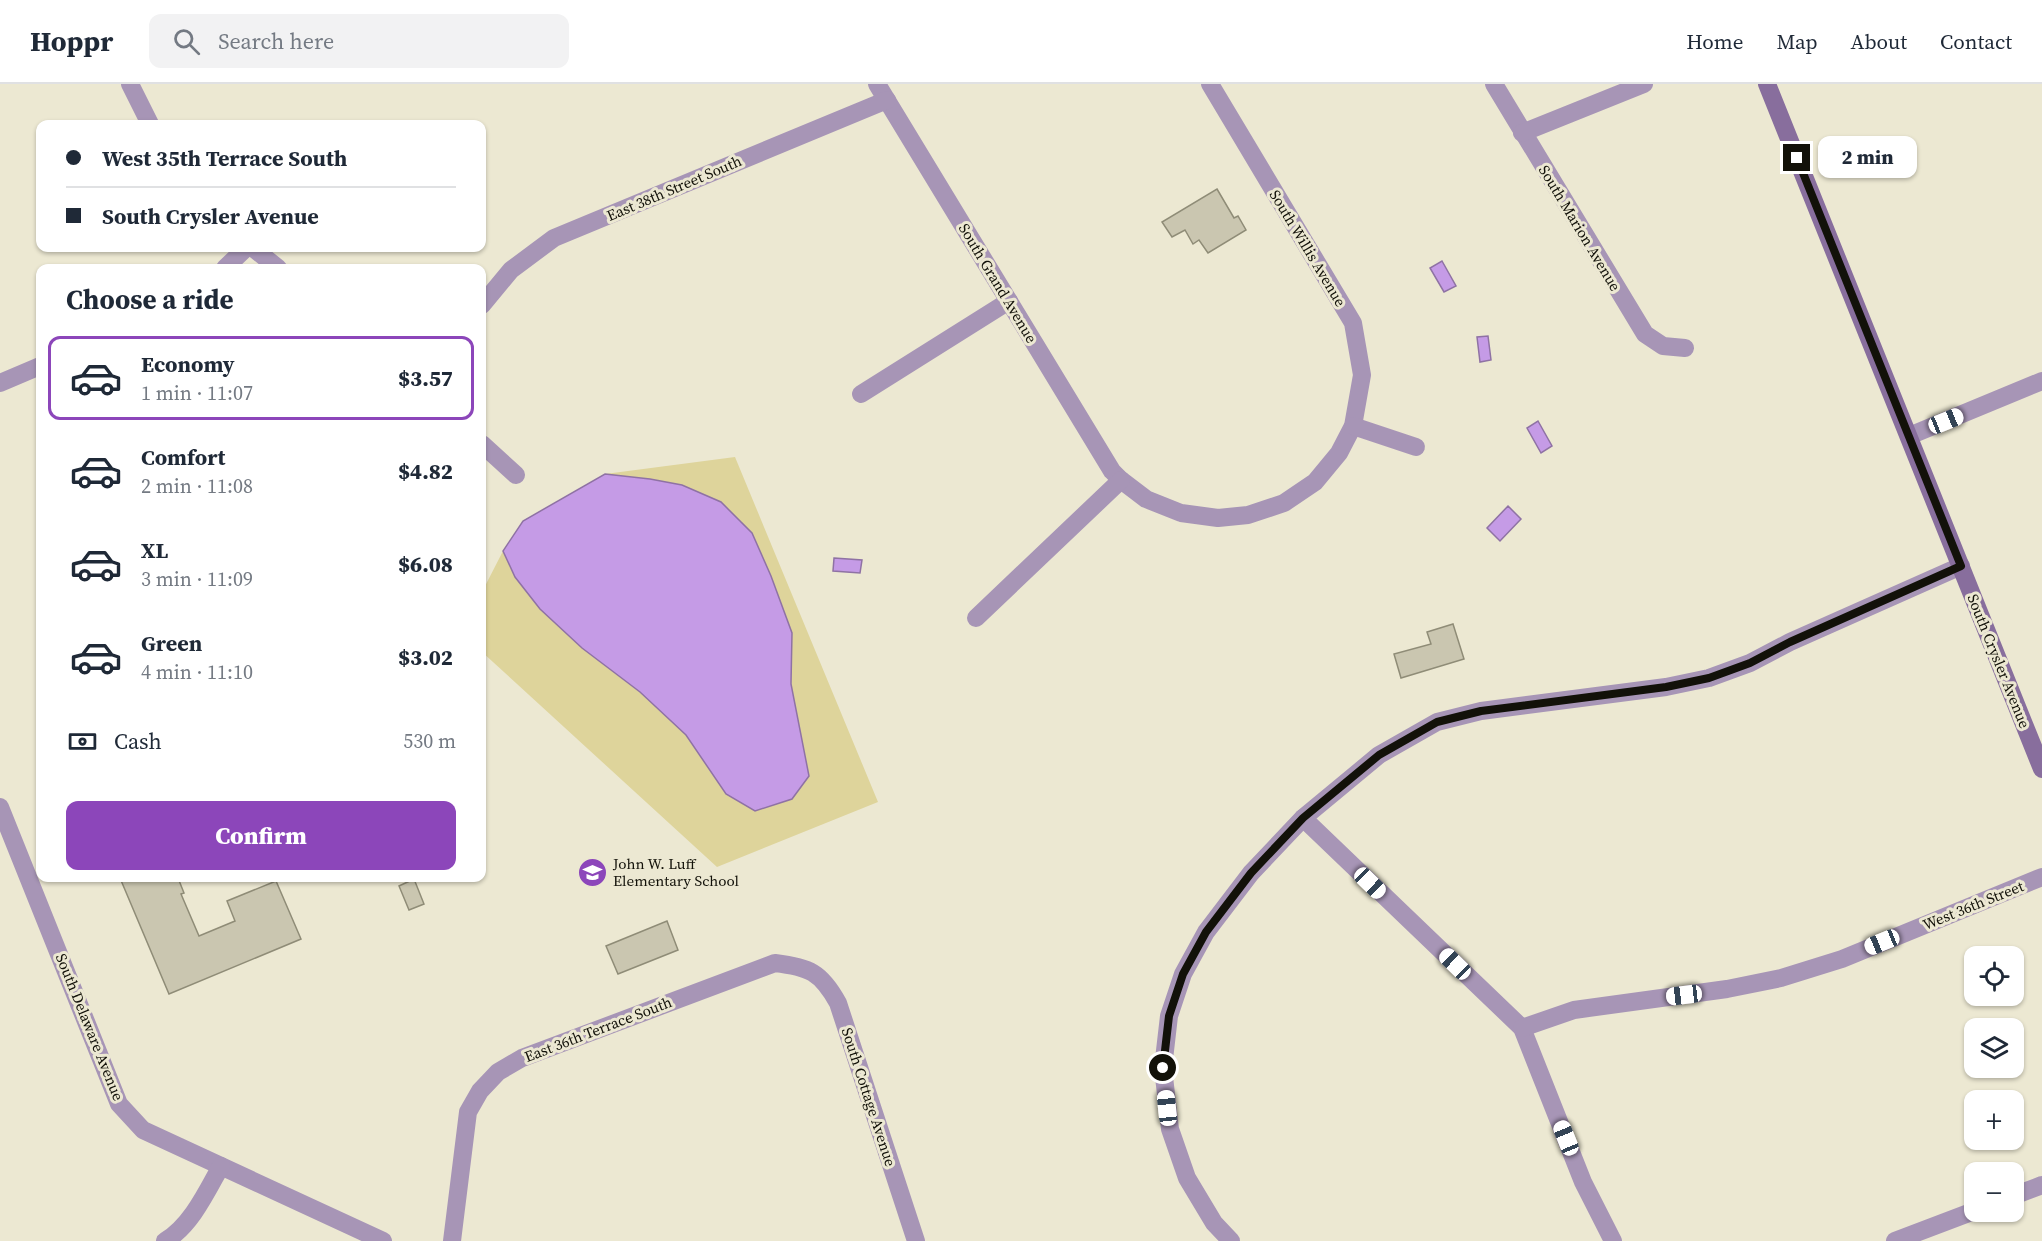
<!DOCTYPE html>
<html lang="en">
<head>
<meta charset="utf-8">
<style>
  body { margin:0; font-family:"Source Serif 4",serif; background:#f2f2f3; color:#1f2937; height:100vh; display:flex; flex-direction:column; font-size:22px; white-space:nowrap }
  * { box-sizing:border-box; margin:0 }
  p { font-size:20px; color:#747a83 }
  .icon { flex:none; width:33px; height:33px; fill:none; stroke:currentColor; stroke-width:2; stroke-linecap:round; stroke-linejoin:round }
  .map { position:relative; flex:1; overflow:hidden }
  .sheet { position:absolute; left:36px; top:180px; width:450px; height:618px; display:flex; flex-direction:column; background:#fff; border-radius:12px; box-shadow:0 2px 4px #0004 }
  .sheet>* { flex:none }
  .guide { position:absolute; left:36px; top:36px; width:450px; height:132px; border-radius:12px; box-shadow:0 2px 4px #0004; display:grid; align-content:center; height:132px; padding:0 30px; background:#fff }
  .controls { position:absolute; left:1964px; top:862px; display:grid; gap:12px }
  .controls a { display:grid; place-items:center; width:60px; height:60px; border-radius:12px; background:#fff; box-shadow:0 2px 4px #0004; font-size:30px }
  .end { position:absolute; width:27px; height:27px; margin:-14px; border:8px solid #121109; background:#fff; box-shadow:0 0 0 3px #fff }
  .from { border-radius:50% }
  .bubble { position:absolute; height:42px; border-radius:12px; background:#fff; box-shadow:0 2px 4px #0004; font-size:20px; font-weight:800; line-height:42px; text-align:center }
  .car { position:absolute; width:18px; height:36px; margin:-18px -9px; border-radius:8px; box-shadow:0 0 4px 2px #0007; background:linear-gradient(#fff 24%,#345 0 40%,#fff 0 76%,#345 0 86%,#fff 0) }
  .guide b { display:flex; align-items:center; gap:21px; height:57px; font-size:22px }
  .guide b+b { border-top:2px solid #e0e1e3 }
  .guide i { width:15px; height:15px; background:#1f2937 }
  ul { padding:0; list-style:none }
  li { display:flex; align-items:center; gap:18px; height:84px; margin:0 12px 9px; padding:0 18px; border:3px solid transparent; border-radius:12px }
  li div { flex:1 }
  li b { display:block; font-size:22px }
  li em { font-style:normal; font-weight:800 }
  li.selected { border-color:#8c46ba }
  li>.icon { width:54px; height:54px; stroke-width:1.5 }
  h2 { padding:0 30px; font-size:27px; line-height:72px }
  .pay { display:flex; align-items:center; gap:15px; height:66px; padding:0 30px; font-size:22px }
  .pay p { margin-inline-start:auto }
  .cta { display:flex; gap:12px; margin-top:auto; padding:12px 30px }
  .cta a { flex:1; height:69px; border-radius:12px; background:#8c46ba; color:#fff; font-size:24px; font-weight:800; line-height:69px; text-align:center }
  header { display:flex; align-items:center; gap:36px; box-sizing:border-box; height:84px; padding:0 30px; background:#fff; border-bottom:2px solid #e0e1e3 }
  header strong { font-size:28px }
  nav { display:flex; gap:33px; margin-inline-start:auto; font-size:21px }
  .search { width:420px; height:54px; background:#f2f2f3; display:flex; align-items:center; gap:15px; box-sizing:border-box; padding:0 21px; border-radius:12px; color:#747a83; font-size:22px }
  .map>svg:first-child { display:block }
  .green { fill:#ded49b }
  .water { fill:#c59be6; stroke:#8f72a4; stroke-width:1.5 }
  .building { fill:#cac6b0; stroke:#8f8c77; stroke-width:1.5 }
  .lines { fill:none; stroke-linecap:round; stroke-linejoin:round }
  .street { stroke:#a795b6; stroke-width:18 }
  .secondary { stroke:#886e9d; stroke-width:18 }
  .route { stroke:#121109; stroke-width:8 }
  .labels { text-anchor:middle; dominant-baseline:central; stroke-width:6; stroke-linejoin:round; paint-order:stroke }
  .street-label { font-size:15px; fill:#121109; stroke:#ece8d2 }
  .poi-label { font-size:15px; fill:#121109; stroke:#ece8d2; text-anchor:start }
</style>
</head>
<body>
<header>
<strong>Hoppr</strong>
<div class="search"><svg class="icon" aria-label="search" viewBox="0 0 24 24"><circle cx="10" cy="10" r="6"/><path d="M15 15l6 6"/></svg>Search here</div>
<nav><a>Home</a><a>Map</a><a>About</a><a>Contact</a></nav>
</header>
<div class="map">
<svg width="2042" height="1157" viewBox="0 0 2042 1157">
  <rect width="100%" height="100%" fill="#ece8d2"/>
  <polygon class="green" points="735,373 878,718 717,783 482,568 482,508 503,467 515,493 540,525 582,564 640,608 686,651 726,710 809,692 791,600 792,549 771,492 752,449 721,418 682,401 650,395 605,390"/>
  <g class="water">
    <polygon points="1442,177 1456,202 1444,208 1430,184"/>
    <polygon points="1488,252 1491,276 1480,278 1477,253"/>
    <polygon points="1538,337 1552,362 1541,369 1527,344"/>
    <polygon points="605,390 650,395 682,401 721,418 752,449 771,492 792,549 791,600 809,692 792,715 755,727 726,710 686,651 640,608 582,564 540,525 515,493 503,467 523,437"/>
    <polygon points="1508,422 1521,435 1500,457 1487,444"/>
    <polygon points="834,474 862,476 860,489 833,487"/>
  </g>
  <g class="building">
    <polygon points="1217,105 1234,134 1238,132 1246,146 1208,169 1199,156 1193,160 1185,146 1172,153 1162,138"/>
    <polygon points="1453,540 1464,575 1401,594 1394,570 1431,560 1427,548"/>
    <polygon points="120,794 178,794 184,809 181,810 199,852 235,837 227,817 276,797 301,855 169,910"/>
    <polygon points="414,795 424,820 409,826 399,802"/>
    <polygon points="667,837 678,866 618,890 606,862"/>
  </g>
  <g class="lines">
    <g class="street">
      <polyline points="130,0 150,40"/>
      <polyline points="877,0 1112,387 1121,396 1146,415 1181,429 1218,434 1248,431 1284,419 1315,398 1339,369 1353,342 1362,291 1353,239 1210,0"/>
      <polyline points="1494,0 1645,250 1663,262 1685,264"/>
      <polyline points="1522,49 1644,0"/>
      <polyline points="253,164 278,184"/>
      <polyline points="225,184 246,164"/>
      <polyline points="482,221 511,186 554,154 887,16"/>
      <polyline points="0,299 40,282"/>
      <polyline points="861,310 1009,217"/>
      <polyline points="1353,342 1416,363"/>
      <polyline points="1909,352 2042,297"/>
      <polyline points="482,360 516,391"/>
      <polyline points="976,534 1121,396"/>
      <polyline points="0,723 119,1020 143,1046 383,1157"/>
      <polyline points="1303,734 1522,944 1583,1098 1613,1157"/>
      <polyline points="1522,944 1574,926 1727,905 1781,894 1842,875 2042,793"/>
      <polyline points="2013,1112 2042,1101"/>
      <path d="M165,1157C191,1142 207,1107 221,1082"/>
      <path d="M452,1157L468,1028L480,1007L498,988L522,974L775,879C809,883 821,888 838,919L916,1157"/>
      <polyline points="1231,1157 1214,1139 1187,1094 1170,1045 1163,984 1169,932 1183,890 1206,848 1251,789 1303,734 1379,671 1437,638 1481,627 1666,603 1709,594 1750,579 1790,558 1961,482"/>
      <polyline points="1895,1157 1974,1127"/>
    </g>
    <polyline class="secondary" points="1767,0 2042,685"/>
  </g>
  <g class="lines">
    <polyline class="route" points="1163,984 1169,932 1183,890 1206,848 1251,789 1303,734 1379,671 1437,638 1481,627 1666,603 1709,594 1750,579 1790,558 1961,482 1797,74"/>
  </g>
  <defs>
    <symbol id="school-disc" viewBox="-11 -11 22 22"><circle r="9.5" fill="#8c46ba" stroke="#ece8d2"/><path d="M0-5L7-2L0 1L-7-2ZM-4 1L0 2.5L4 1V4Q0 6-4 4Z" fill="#fff"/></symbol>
  </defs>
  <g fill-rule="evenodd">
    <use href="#school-disc" x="576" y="772" width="33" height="33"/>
  </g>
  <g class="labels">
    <g class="street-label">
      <text transform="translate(674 104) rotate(-23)">East 38th Street South</text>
      <text transform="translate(1580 144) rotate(59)">South Marion Avenue</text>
      <text transform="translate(1308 164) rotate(59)">South Willis Avenue</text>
      <text transform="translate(998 199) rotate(59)">South Grand Avenue</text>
      <text transform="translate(1999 577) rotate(68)">South Crysler Avenue</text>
      <text transform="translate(1973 821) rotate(-22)">West 36th Street</text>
      <text transform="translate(90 943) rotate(68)">South Delaware Avenue</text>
      <text transform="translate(598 945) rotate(-21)">East 36th Terrace South</text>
      <text transform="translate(869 1013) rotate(72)">South Cottage Avenue</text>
    </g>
    <g class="poi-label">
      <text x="613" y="779">John W. Luff<tspan x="613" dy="17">Elementary School</tspan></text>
    </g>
  </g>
</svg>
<div class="controls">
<a><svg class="icon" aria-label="locate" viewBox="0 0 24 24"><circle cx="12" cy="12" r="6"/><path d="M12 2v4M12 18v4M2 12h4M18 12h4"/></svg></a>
<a><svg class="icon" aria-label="layers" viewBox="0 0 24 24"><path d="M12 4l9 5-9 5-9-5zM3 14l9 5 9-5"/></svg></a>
<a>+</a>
<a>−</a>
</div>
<i class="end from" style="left:1163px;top:984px"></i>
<i class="end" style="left:1797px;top:74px"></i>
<div class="bubble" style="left:1818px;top:52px;width:99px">2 min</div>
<i class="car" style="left:1946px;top:337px;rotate:68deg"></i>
<i class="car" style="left:1370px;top:799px;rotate:134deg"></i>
<i class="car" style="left:1882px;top:858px;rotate:248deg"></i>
<i class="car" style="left:1455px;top:880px;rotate:314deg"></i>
<i class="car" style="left:1684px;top:911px;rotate:263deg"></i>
<i class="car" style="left:1167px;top:1024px;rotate:354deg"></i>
<i class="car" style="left:1566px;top:1054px;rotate:338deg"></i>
<div class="guide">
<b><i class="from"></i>West 35th Terrace South</b>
<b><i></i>South Crysler Avenue</b>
</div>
<section class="sheet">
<h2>Choose a ride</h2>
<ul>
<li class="selected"><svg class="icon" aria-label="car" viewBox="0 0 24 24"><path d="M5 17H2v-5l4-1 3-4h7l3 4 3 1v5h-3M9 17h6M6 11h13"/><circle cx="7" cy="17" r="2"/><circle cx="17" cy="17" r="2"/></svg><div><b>Economy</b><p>1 min · 11:07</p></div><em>$3.57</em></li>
<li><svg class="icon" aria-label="car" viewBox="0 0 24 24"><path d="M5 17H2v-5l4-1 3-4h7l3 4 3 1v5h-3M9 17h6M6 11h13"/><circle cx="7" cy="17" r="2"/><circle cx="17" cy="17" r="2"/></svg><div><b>Comfort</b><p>2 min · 11:08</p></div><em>$4.82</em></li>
<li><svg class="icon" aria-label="car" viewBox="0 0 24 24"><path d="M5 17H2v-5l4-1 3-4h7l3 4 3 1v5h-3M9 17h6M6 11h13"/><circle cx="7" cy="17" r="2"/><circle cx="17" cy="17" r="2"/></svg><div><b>XL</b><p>3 min · 11:09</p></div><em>$6.08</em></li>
<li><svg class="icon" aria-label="car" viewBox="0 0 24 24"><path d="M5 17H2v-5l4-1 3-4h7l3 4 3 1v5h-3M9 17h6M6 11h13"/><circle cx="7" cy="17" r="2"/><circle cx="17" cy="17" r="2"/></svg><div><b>Green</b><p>4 min · 11:10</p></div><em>$3.02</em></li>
</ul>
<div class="pay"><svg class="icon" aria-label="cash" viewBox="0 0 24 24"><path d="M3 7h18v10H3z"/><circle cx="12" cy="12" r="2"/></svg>Cash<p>530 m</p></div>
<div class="cta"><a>Confirm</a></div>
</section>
</div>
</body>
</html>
